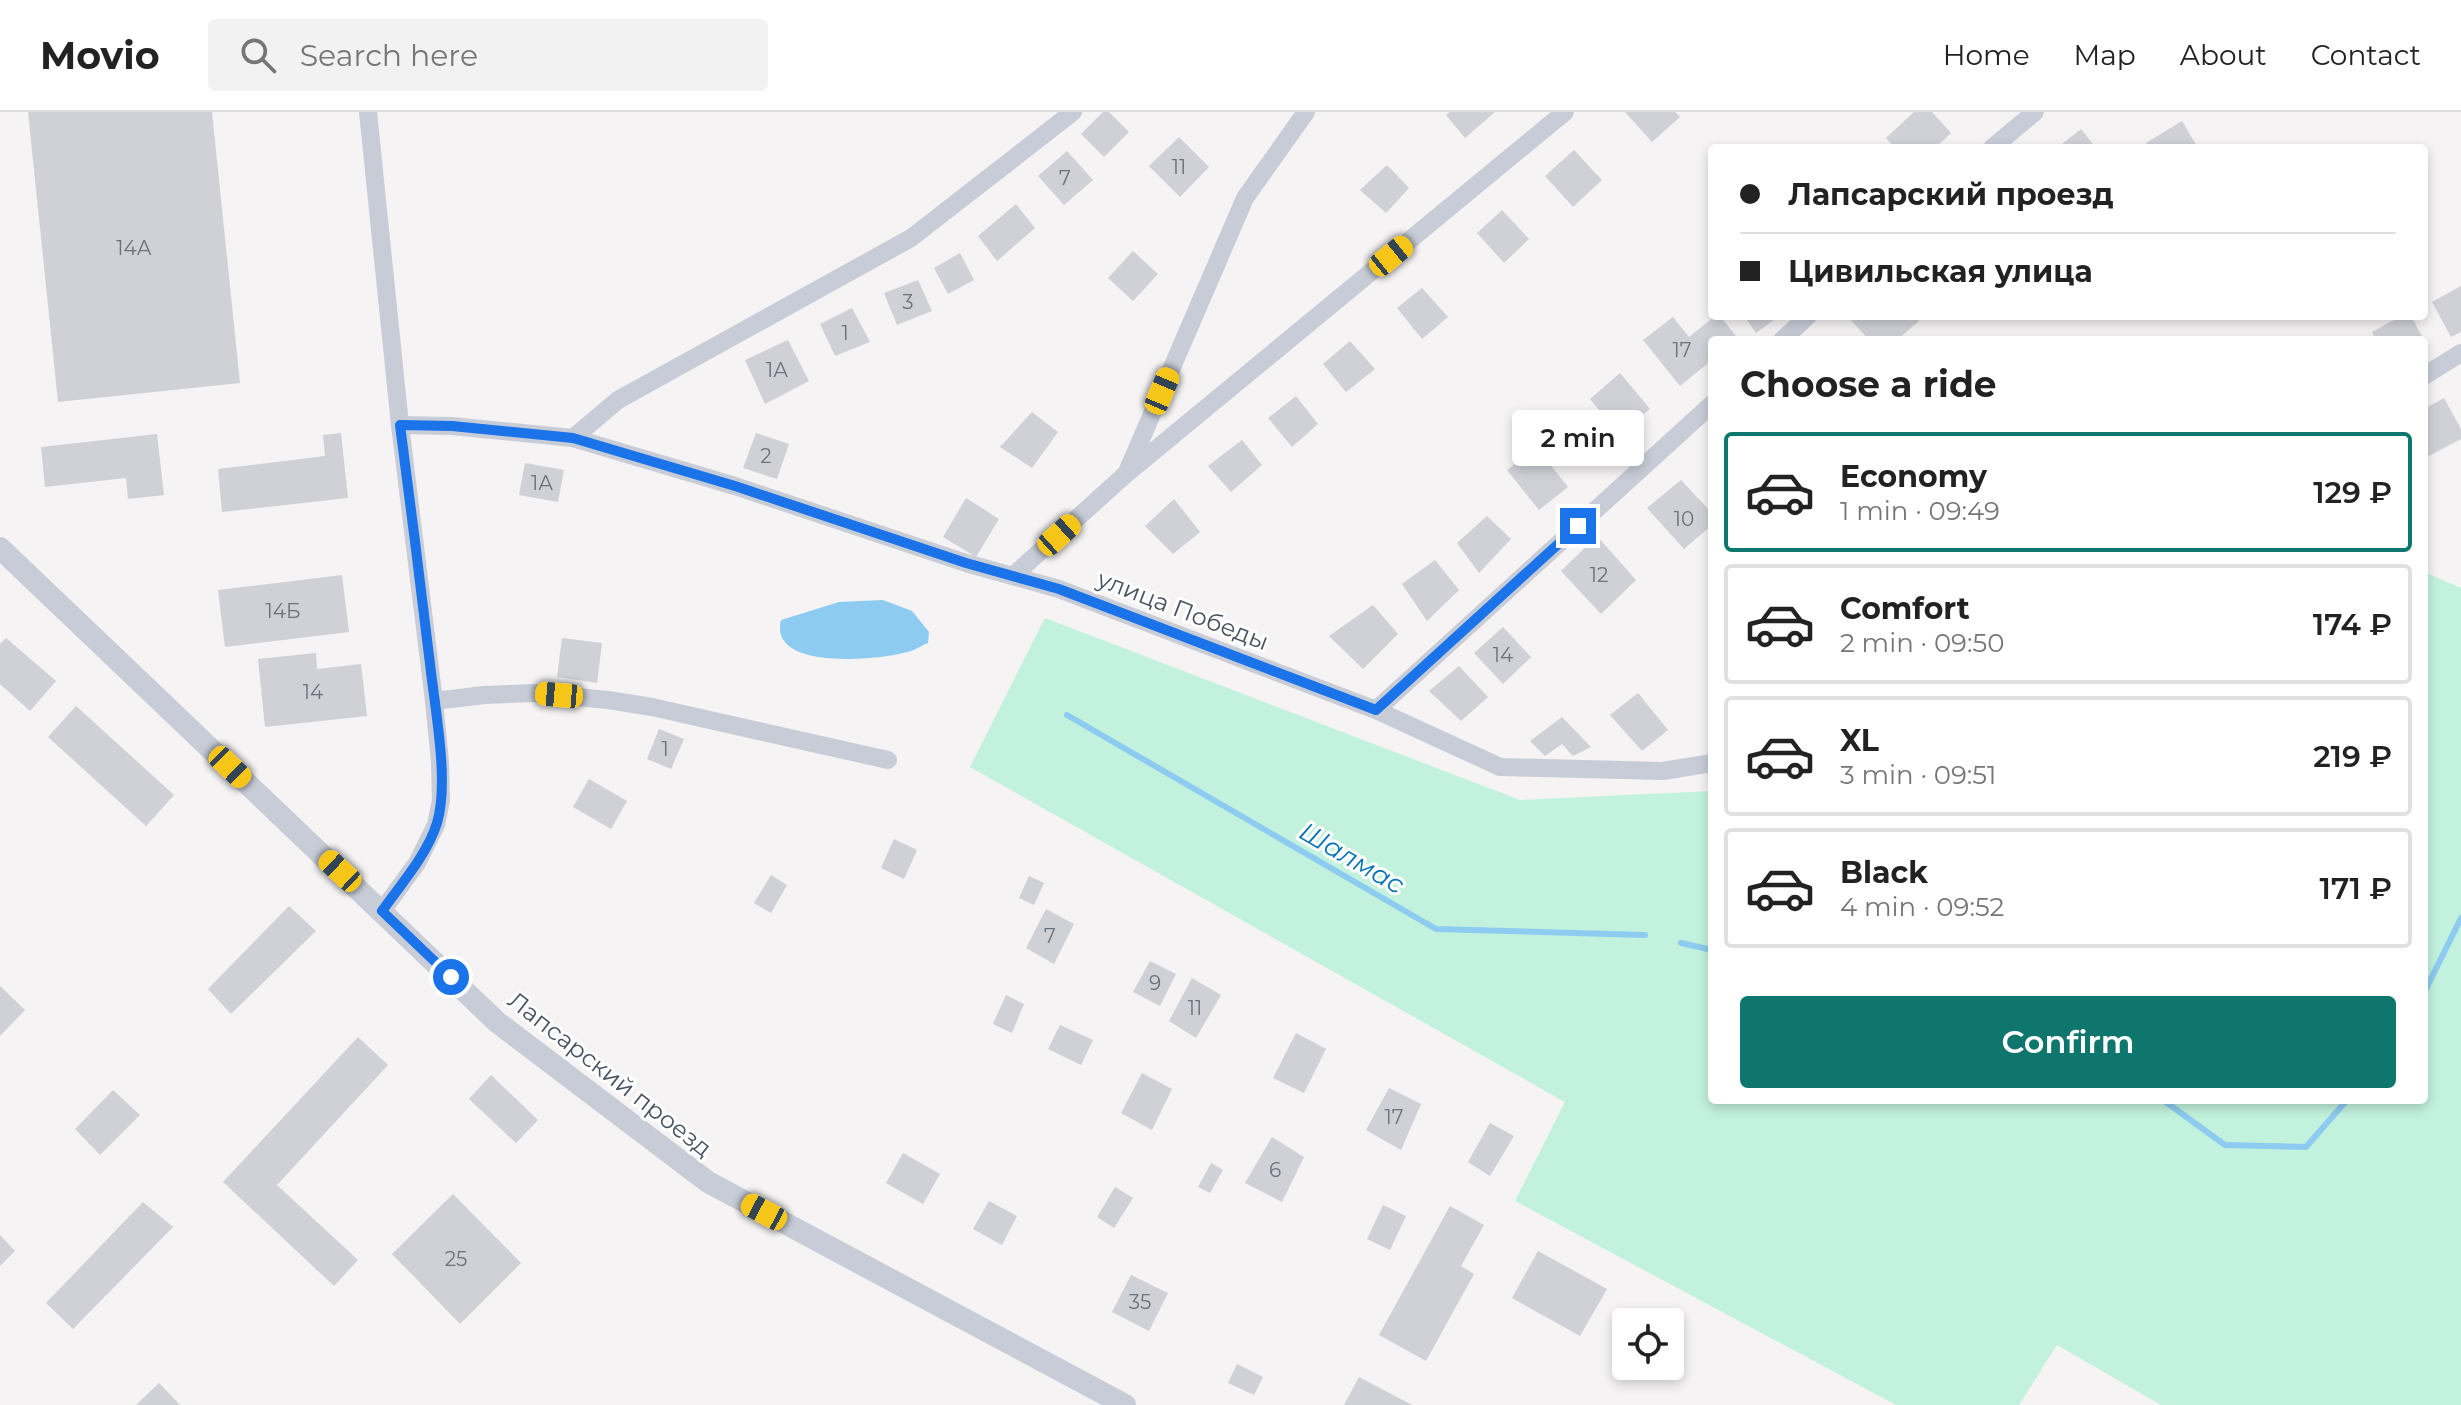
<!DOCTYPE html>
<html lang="en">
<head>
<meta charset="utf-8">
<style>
  body { margin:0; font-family:Montserrat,sans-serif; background:#f2f2f2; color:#222; height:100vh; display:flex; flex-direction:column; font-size:30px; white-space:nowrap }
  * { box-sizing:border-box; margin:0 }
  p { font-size:26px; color:#767676 }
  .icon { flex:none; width:44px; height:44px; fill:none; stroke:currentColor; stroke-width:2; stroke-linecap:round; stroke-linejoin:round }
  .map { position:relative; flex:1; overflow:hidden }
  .panel { position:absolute; left:1708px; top:224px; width:720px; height:768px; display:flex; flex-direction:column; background:#fff; border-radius:8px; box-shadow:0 4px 12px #0003 }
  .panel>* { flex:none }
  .banner { position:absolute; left:1708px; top:32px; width:720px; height:176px; border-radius:8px; box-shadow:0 4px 12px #0003; display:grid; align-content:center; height:176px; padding:0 32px; background:#fff }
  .fabs { position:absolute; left:1612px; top:1196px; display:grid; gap:16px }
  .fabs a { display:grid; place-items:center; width:72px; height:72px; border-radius:8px; background:#fff; box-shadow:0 4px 12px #0003; font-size:40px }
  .end { position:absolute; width:36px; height:36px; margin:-18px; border:10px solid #1a73e8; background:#fff; box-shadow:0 0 0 4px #fff }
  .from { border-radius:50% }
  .bubble { position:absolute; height:56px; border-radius:8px; background:#fff; box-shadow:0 4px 12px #0003; font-size:26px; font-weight:600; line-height:56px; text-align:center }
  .car { position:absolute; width:24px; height:48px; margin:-24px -12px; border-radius:10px; box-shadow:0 0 6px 2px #0007; background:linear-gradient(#f5c518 24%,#345 0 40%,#f5c518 0 76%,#345 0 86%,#f5c518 0) }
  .banner b { display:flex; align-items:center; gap:28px; height:76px; font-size:30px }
  .banner b+b { border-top:2px solid #e0e0e0 }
  .banner i { width:20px; height:20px; background:#222 }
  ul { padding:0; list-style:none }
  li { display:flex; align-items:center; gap:24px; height:120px; margin:0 16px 12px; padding:0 16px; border:4px solid #e0e0e0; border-radius:8px }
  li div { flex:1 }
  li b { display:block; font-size:30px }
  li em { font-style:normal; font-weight:600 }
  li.on { border-color:#0f766e }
  li>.icon { width:72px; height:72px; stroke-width:1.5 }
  h2 { padding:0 32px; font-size:36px; line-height:96px }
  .action { display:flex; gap:16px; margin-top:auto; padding:16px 32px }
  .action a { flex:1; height:92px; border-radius:8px; background:#0f766e; color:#fff; font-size:32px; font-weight:600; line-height:92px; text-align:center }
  header { display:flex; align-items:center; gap:48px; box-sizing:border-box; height:112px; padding:0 40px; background:#fff; border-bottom:2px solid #e0e0e0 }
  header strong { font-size:38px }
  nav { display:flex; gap:44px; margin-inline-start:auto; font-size:28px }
  .search { width:560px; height:72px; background:#f2f2f2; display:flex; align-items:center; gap:20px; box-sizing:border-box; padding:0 28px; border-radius:8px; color:#767676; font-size:30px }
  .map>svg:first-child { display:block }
  .green { fill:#c2f2dd }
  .water { fill:#8ecbf0 }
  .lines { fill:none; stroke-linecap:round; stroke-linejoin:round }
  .stream { stroke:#8ecbf0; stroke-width:6 }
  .building { fill:#cfd1d7 }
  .minor { stroke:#c7ccd7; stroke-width:18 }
  .tertiary { stroke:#c7ccd7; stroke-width:22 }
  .route { stroke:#1a73e8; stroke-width:10 }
  .labels { text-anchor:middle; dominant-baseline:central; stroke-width:6; stroke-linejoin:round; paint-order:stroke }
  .number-label { font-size:20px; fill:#6a727e }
  .street-label { font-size:24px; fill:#495261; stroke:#fff }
  .water-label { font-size:26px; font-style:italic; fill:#0874b6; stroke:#fff }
</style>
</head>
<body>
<header>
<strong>Movio</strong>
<div class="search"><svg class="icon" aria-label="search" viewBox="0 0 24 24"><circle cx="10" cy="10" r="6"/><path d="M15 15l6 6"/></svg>Search here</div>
<nav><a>Home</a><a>Map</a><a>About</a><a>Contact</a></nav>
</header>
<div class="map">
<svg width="2461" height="1293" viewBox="0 0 2461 1293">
  <rect width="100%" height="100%" fill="#f5f3f3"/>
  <polygon class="green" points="2424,460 2461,476 2461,1293 2161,1293 2057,1233 2019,1293 1896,1293 1515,1089 1565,990 970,655 1045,506 1520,688 1712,679 1712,988 2424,988"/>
  <path class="water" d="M883,488L912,499L929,520L928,531C922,533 917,537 911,539C883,548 768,560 781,508L839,490Z"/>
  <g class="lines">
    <g class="stream">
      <polyline points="1067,603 1436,817 1645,823"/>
      <polyline points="1681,831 1712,838"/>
      <polyline points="2424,881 2461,806"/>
      <polyline points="2163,988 2225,1033 2306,1035 2347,988"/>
    </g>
  </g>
  <g class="building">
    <polygon points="28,0 212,0 240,271 58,290"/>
    <polygon points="1103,0 1109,0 1129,20 1104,45 1081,22"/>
    <polygon points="1450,0 1495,0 1465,26 1446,3"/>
    <polygon points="1625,0 1675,0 1680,5 1652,30"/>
    <polygon points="1914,0 1932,0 1951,21 1935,36 1895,36 1886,26"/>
    <polygon points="2182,9 2198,36 2149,36 2146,31"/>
    <polygon points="2081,17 2096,36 2057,36"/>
    <polygon points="1179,25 1209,55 1180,85 1149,54"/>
    <polygon points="1574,38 1602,68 1573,95 1545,64"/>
    <polygon points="1067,39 1093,68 1064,93 1038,64"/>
    <polygon points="1387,53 1409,76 1386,101 1360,78"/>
    <polygon points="1016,92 1035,116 997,149 978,124"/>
    <polygon points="1502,98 1529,127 1504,151 1477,121"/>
    <polygon points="1133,139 1158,162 1133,189 1108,166"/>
    <polygon points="960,141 974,168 948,182 934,156"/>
    <polygon points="918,168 932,199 897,213 884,181"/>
    <polygon points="2461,174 2461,220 2451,225 2432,190"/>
    <polygon points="1422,176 1448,205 1422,227 1397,196"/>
    <polygon points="852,196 870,230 835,244 820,212"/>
    <polygon points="1715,204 1720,204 1739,228 1712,228 1712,248 1680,274 1643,228 1673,205 1689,225"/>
    <polygon points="1744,204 1779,204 1756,221"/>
    <polygon points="1854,204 1914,204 1919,209 1897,228 1869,228 1850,207"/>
    <polygon points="2401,204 2411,204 2429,237 2424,240 2424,228 2376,228 2372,220"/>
    <polygon points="788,228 809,269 765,292 745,248"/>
    <polygon points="1350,229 1375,257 1346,280 1323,252"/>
    <polygon points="1620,261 1650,297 1619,322 1590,287"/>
    <polygon points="1296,284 1318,312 1292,335 1268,306"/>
    <polygon points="2444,286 2461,317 2461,327 2427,345 2424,339 2424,297"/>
    <polygon points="1032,300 1058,320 1032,356 1000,335"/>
    <polygon points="341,321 348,386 222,400 218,357 325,344 323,323"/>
    <polygon points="756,321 789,332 777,367 743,356"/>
    <polygon points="157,322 164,383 128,387 126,366 45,375 41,335"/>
    <polygon points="1242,328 1262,353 1231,380 1208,354"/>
    <polygon points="1536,335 1568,375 1539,398 1507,358"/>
    <polygon points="525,351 564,358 558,390 519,383"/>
    <polygon points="1681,368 1712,401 1712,413 1684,437 1647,396"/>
    <polygon points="966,386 999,407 976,445 943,425"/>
    <polygon points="1174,387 1200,420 1173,442 1145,414"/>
    <polygon points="1487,404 1511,427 1479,461 1457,431"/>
    <polygon points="1597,424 1636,468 1601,502 1561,459"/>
    <polygon points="1435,448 1459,478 1427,509 1402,472"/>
    <polygon points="342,463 349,520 225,535 218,478"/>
    <polygon points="1373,493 1398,522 1363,557 1329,524"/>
    <polygon points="1503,515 1531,545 1503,572 1474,541"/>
    <polygon points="6,526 56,569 30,599 0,572 0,532"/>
    <polygon points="562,526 602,531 597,571 557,565"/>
    <polygon points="316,541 317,557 361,552 367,604 265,615 258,547"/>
    <polygon points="1459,554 1488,585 1461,609 1429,579"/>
    <polygon points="1638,581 1668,618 1642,639 1610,603"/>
    <polygon points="76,594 174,683 146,714 48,625"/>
    <polygon points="1562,605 1591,635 1573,644 1562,632 1545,644 1530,629"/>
    <polygon points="659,617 684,627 671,657 647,647"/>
    <polygon points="589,667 627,689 611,717 573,695"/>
    <polygon points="894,727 917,738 904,767 881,756"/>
    <polygon points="771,763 787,773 771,801 754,791"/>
    <polygon points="1029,764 1044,771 1034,793 1019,786"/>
    <polygon points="289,794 316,819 231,902 208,877"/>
    <polygon points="1046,797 1074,812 1054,852 1026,836"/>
    <polygon points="1150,849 1176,862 1160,894 1133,880"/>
    <polygon points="1192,866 1221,883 1196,926 1169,909"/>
    <polygon points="0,874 25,898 0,924"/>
    <polygon points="1006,883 1024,892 1012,921 993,912"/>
    <polygon points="1060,913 1093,928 1081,953 1048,937"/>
    <polygon points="1296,921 1326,937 1304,981 1273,966"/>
    <polygon points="358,925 388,953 277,1073 358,1148 334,1174 223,1070"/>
    <polygon points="1142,961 1172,977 1152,1018 1121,1001"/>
    <polygon points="491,963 538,1008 516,1031 469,987"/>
    <polygon points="1389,976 1421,992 1401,1038 1366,1018"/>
    <polygon points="113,978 140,1003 100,1043 75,1017"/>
    <polygon points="1490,1011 1514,1024 1490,1064 1468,1050"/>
    <polygon points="1272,1025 1304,1045 1282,1090 1245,1071"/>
    <polygon points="903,1041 940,1062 923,1092 886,1071"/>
    <polygon points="1211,1051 1223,1058 1210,1081 1198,1075"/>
    <polygon points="1115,1075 1133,1086 1114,1116 1097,1105"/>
    <polygon points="453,1082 521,1151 460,1212 392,1142"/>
    <polygon points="989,1089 1017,1104 1002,1133 973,1117"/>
    <polygon points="143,1090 173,1115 73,1217 46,1191"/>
    <polygon points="1383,1093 1406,1104 1390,1138 1367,1127"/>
    <polygon points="1450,1094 1484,1113 1461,1154 1474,1162 1426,1249 1379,1223"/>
    <polygon points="0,1123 15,1139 0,1154"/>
    <polygon points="1538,1139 1607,1177 1580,1224 1512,1186"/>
    <polygon points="1131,1163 1168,1181 1149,1219 1112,1200"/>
    <polygon points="1237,1252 1263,1265 1254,1283 1228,1271"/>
    <polygon points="1359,1265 1412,1293 1344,1293"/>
    <polygon points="159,1271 180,1293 136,1293"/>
  </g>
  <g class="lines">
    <g class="minor">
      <polyline points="368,0 400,313 434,589 440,650 441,688 436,713 417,751 382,799"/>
      <polyline points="1992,36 2035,0"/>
      <polyline points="1782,228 1808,204"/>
      <polyline points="2424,264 2461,241"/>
      <polyline points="400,313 452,314 573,326 735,374 966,451 1059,477 1376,598 1500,655 1663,659 1712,651"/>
      <polyline points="573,326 618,288 911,126 1073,0"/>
      <polyline points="1127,360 1245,86 1306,0"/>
      <polyline points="1014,463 1126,362 1565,0"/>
      <polyline points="434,589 484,583 534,581 608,588 652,595 888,648"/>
      <polyline points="1376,598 1712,292"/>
    </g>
    <polyline class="tertiary" points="0,436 497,910 708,1070 1125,1293"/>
  </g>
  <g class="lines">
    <path class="route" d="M451,865L382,799C401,772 427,743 437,711C449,671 436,603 431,560C421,478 411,395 400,313L452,314L573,326L735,374L966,451L1059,477L1376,598L1578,414"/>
  </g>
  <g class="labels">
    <g class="number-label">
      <text x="1179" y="55">11</text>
      <text x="1065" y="66">7</text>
      <text x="134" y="136">14А</text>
      <text x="908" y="190">3</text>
      <text x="845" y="221">1</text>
      <text x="1682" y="238">17</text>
      <text x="777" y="258">1А</text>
      <text x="766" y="344">2</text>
      <text x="542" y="371">1А</text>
      <text x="1684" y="407">10</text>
      <text x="1599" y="463">12</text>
      <text x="283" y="499">14Б</text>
      <text x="1503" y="543">14</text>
      <text x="313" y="580">14</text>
      <text x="665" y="637">1</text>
      <text x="1050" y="824">7</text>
      <text x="1155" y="871">9</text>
      <text x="1195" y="896">11</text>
      <text x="1394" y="1005">17</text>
      <text x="1275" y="1058">6</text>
      <text x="456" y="1147">25</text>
      <text x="1140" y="1190">35</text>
    </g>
    <g class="street-label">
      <text transform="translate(1183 498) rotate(21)">улица Победы</text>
      <text transform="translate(610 962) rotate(38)">Лапсарский проезд</text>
    </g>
    <g class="water-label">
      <text transform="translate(1352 746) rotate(30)">Шалмас</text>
    </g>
  </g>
</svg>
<div class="fabs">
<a><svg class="icon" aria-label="locate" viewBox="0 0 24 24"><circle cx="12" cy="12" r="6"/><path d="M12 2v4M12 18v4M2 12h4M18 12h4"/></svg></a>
</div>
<i class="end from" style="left:451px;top:865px"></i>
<i class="end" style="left:1578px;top:414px"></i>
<div class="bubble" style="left:1512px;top:298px;width:132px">2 min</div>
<i class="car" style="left:1391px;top:144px;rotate:51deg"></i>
<i class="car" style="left:1162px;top:279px;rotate:23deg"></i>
<i class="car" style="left:1059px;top:423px;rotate:48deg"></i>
<i class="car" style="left:559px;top:583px;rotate:275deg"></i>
<i class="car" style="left:230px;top:655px;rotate:134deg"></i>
<i class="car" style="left:340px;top:759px;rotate:313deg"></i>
<i class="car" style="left:764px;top:1100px;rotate:298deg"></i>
<div class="banner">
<b><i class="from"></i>Лапсарский проезд</b>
<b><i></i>Цивильская улица</b>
</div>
<section class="panel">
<h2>Choose a ride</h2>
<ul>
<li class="on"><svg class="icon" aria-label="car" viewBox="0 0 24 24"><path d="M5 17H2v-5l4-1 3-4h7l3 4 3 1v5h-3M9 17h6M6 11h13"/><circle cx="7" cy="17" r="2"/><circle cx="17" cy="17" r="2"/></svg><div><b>Economy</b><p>1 min · 09:49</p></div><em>129 ₽</em></li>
<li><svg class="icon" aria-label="car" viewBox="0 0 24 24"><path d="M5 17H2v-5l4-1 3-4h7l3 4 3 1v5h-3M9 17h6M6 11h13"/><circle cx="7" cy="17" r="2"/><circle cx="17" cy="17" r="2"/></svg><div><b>Comfort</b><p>2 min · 09:50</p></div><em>174 ₽</em></li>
<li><svg class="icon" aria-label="car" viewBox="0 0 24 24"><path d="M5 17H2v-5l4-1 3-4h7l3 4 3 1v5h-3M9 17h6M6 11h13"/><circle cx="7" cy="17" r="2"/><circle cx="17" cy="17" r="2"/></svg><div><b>XL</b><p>3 min · 09:51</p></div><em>219 ₽</em></li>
<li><svg class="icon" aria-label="car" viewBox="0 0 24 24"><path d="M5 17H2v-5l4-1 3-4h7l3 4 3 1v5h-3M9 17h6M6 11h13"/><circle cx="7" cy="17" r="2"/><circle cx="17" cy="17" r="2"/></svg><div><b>Black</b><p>4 min · 09:52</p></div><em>171 ₽</em></li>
</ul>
<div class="action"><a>Confirm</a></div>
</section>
</div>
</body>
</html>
